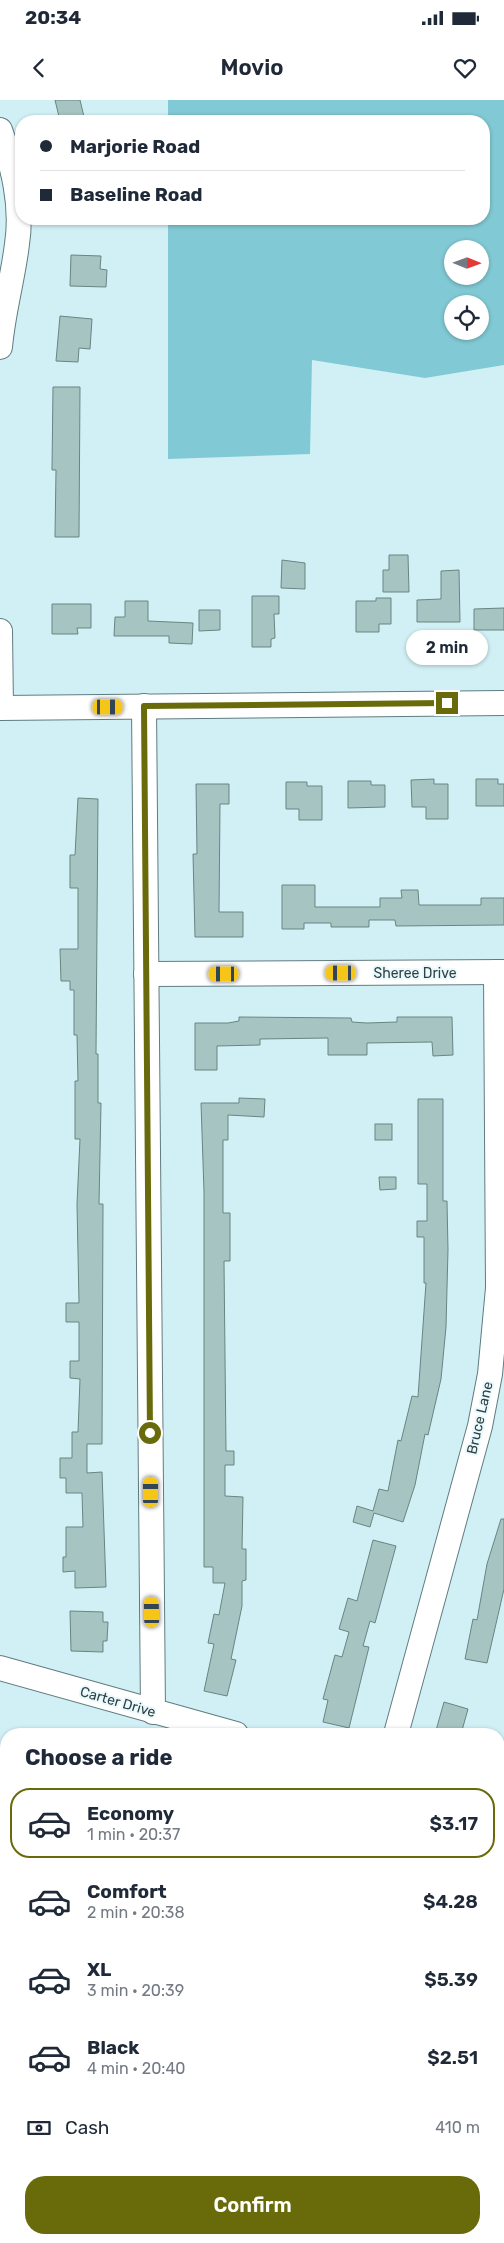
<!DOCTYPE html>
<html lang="en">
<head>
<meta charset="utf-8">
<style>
  body { margin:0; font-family:Rubik,sans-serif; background:#f6f6f7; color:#1f2937; height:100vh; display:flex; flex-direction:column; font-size:19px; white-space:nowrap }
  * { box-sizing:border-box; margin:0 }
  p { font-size:16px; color:#747a83 }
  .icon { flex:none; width:28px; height:28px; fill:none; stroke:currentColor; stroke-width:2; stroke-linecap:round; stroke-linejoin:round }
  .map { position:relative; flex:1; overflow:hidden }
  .side { position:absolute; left:0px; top:1628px; width:505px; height:516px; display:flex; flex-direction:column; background:#fff; border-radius:20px 20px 0 0; box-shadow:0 1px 4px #0004 }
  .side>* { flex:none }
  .guide { position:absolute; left:15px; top:15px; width:475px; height:110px; border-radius:20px; box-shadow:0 1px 4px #0004; display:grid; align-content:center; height:110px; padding:0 25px; background:#fff }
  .needle { width:32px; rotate:91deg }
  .tools { position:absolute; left:444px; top:140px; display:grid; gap:10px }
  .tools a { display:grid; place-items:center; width:45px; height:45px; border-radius:50%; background:#fff; box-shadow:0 1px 4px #0004; font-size:25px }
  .end { position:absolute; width:22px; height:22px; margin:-11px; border:6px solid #696b0a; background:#fff; box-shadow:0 0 0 2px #fff }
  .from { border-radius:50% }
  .bubble { position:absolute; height:35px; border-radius:18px; background:#fff; box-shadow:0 1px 4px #0004; font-size:16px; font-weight:600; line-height:35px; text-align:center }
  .car { position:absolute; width:15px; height:30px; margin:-15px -8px; border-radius:6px; box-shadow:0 0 4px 1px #0007; background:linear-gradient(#f5c518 24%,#345 0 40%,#f5c518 0 76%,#345 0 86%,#f5c518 0) }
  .guide b { display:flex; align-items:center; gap:18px; height:48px; font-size:19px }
  .guide b+b { border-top:1px solid #e0e1e3 }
  .guide i { width:12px; height:12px; background:#1f2937 }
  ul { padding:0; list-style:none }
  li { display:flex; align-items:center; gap:15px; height:70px; margin:0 10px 8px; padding:0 15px; border:2px solid transparent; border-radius:20px }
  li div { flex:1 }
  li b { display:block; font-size:19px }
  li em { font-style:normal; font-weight:600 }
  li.active { border-color:#696b0a }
  li>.icon { width:45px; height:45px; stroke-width:1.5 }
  h2 { padding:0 25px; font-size:22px; line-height:60px }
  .pay { display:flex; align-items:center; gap:12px; height:55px; padding:0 25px; font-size:19px }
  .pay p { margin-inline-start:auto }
  .cta { display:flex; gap:10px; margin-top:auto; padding:10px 25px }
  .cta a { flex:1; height:58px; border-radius:20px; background:#696b0a; color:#fff; font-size:20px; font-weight:600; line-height:58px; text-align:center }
  .status { display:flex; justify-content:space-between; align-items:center; height:35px; padding:0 25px; background:#fff; direction:ltr }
  .status svg { height:14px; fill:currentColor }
  header { display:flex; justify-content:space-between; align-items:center; height:65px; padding:0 25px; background:#fff; font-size:22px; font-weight:600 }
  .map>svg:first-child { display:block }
  .green { fill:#81c9d4; fill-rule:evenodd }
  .building { fill:#a6c4c1; stroke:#688582 }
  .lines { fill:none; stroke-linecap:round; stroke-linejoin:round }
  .minor-casing { stroke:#607c80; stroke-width:26 }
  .major-casing { stroke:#37829f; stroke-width:30 }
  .path { stroke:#9cb4b8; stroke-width:3; stroke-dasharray:5 2.5; stroke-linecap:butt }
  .minor { stroke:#fff; stroke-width:24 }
  .major { stroke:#88cae4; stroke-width:28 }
  .route { stroke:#696b0a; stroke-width:6 }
  .labels { text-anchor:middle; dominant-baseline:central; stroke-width:4; stroke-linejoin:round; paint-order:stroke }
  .street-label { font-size:14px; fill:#333f41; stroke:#e8fafe }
</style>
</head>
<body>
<div class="status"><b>20:34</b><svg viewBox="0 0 49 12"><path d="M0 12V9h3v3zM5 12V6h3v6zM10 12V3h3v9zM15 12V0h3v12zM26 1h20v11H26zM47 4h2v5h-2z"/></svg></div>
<header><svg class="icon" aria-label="back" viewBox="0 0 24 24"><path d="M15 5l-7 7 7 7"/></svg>Movio<svg class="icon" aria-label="heart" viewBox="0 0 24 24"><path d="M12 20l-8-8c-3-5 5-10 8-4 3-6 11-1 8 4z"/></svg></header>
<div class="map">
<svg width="504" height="2143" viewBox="0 0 504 2143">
  <rect width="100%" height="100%" fill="#d1f0f5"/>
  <g class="green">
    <path d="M168,0H504V265L425,278L312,260L310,354L168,359V119H484V21H168ZM452,149H480V176H452ZM452,204H480V231H452Z"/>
    <polygon points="0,1894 6,1896 6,2138 26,2138 26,2143 0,2143"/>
  </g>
  <g class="building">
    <polygon points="55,0 80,0 85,21 60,21"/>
    <polygon points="71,155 101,156 100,169 107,170 106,187 70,186"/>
    <polygon points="60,216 92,219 90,249 79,248 78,262 56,261"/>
    <polygon points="53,287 80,287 79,437 55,437 56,370 52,370"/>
    <polygon points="389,455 408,455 409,492 383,492 383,470 389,470"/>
    <polygon points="282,460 305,463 305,489 281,488"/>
    <polygon points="459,470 460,522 417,522 417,500 441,499 441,471"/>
    <polygon points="252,496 279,496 279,514 274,514 275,538 271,539 271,547 252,547"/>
    <polygon points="376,498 391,498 391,524 379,524 379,532 356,532 356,501 376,501"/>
    <polygon points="125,501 148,501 148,521 193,523 192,544 169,543 169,536 114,536 115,517 125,517"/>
    <polygon points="52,504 91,504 91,528 77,528 78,534 52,534"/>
    <polygon points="504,508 504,530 474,530 474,509"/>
    <polygon points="199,510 220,510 220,530 199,531"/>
    <polygon points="434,679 434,684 448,684 448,719 426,719 426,707 412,707 411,680"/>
    <polygon points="476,679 498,679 498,684 504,684 504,706 476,706"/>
    <polygon points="348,681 371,681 371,685 385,685 385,707 348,708"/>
    <polygon points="286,682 307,682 307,686 322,686 322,720 299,720 299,709 286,709"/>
    <polygon points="196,684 229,684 229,704 220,704 219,812 243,812 243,837 195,837 193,754 197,754"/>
    <polygon points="78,698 98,699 96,954 98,954 98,1003 101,1003 99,1104 103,1104 102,1344 87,1344 87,1373 102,1372 106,1487 75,1488 75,1471 63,1472 63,1457 66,1457 66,1427 83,1427 82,1393 66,1393 66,1378 60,1378 60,1358 72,1358 72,1332 78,1332 80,1279 70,1278 70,1261 79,1261 79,1222 66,1222 66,1203 79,1203 77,1104 80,1039 75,1039 75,981 78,981 77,935 74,935 74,890 70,890 70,881 61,881 60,849 78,849 78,788 70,788 70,755 75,755"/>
    <polygon points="282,785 315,785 315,807 380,807 380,798 402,798 401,790 418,790 419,805 481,805 481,798 504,798 504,825 396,826 395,820 369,820 369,827 331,827 331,823 304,823 304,829 282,829"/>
    <polygon points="239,917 351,918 352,922 367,923 397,922 397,917 452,917 453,955 433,956 432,942 367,943 367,955 328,955 328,938 260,939 260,945 217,946 217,970 195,970 195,923 228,923 239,921"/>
    <polygon points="239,998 265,999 264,1017 228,1015 228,1040 223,1040 223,1113 230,1113 230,1161 224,1161 226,1351 234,1351 234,1365 225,1365 225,1396 243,1397 242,1449 246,1449 246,1480 242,1481 242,1506 231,1559 236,1560 227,1596 204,1591 214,1544 208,1543 214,1514 219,1515 225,1483 213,1483 213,1467 204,1467 204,1092 201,1003 239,1003"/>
    <polygon points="418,999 443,999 443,1101 447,1101 448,1150 446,1227 441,1279 428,1335 425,1334 415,1385 403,1422 374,1413 370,1427 353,1422 357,1406 373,1411 379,1389 388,1391 398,1340 401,1341 412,1296 418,1297 426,1183 424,1183 424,1137 417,1137 417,1121 427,1121 427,1084 418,1084"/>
    <rect x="375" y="1024" width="17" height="16"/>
    <polygon points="379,1077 396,1077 396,1089 380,1090"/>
    <polygon points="501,1419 504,1419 504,1489 487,1563 465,1559 473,1519 477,1520 487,1464"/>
    <polygon points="373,1440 396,1446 375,1523 370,1521 363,1546 369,1547 349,1628 323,1622 328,1600 323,1599 335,1555 342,1557 349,1532 339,1529 348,1498 357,1501"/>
    <polygon points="70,1511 103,1512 103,1522 108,1522 107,1541 103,1541 103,1552 71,1551"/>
    <polygon points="444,1602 468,1609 461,1634 435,1634"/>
  </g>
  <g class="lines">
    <defs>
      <g id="minor">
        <path d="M0,30C13,66 23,105 17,144C13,178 3,212 0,247"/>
        <polyline points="0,531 1,608"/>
        <polyline points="144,606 153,1612"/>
        <polyline points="0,608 504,603"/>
        <polyline points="146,874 504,872"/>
        <polyline points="0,1568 236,1634"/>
        <polyline points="396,1634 480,1326 490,1274 498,1188 496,872"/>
        <polyline points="499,1707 504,1708"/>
        <polyline points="352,2138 372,2143"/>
        <polyline points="165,2143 166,2138"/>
      </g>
      <g id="major">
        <polyline points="0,1786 6,1787"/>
        <polyline points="0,1817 6,1819"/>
        <polyline points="499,1920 504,1922"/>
        <polyline points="499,1953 504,1955"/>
      </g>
    </defs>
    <use href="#minor" class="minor-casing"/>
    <use href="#major" class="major-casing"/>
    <g class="path">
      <polyline points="0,1863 6,1864"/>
      <polyline points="0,1932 6,1963"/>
      <polyline points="499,2000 504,2001"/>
    </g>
    <use href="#minor" class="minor"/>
    <use href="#major" class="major"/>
  </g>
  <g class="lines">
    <polyline class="route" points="150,1333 144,606 447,603"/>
  </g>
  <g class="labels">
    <g class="street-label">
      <text x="415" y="873">Sheree Drive</text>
      <text transform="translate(480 1318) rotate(-77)">Bruce Lane</text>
      <text transform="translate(118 1602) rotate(16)">Carter Drive</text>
    </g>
  </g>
</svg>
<div class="tools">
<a><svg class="needle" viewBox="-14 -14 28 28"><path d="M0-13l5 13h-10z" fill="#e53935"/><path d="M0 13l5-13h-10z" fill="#747a83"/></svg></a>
<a><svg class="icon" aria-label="locate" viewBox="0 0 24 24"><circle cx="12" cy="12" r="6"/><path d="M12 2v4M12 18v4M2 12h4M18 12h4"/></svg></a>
</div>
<i class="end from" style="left:150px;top:1333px"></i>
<i class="end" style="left:447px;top:603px"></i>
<div class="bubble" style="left:406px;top:530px;width:82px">2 min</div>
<i class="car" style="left:108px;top:607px;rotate:90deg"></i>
<i class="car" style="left:341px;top:873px;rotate:270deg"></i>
<i class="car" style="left:224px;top:874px;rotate:270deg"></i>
<i class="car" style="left:151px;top:1392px;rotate:0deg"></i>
<i class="car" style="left:152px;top:1512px;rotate:359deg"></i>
<div class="guide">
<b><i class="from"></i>Marjorie Road</b>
<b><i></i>Baseline Road</b>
</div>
<section class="side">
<h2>Choose a ride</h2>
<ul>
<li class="active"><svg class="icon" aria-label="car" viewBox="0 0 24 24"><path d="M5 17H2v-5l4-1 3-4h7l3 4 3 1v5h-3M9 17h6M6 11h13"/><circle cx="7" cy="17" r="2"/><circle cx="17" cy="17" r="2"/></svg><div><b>Economy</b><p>1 min · 20:37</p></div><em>$3.17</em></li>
<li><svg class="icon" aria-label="car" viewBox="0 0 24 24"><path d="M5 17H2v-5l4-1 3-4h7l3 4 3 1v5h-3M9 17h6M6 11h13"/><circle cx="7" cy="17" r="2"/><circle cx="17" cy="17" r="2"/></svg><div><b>Comfort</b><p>2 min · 20:38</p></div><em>$4.28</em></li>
<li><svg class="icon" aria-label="car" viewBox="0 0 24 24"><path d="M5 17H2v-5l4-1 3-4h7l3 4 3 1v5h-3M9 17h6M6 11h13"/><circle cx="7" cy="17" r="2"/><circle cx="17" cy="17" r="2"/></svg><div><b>XL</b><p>3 min · 20:39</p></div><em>$5.39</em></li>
<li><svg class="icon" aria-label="car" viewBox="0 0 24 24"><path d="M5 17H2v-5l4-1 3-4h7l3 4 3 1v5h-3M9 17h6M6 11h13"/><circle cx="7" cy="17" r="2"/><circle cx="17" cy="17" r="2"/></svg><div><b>Black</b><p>4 min · 20:40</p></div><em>$2.51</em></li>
</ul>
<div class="pay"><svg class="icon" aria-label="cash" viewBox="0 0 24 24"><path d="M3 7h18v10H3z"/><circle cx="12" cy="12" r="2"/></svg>Cash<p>410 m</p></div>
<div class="cta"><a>Confirm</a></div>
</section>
</div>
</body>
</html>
